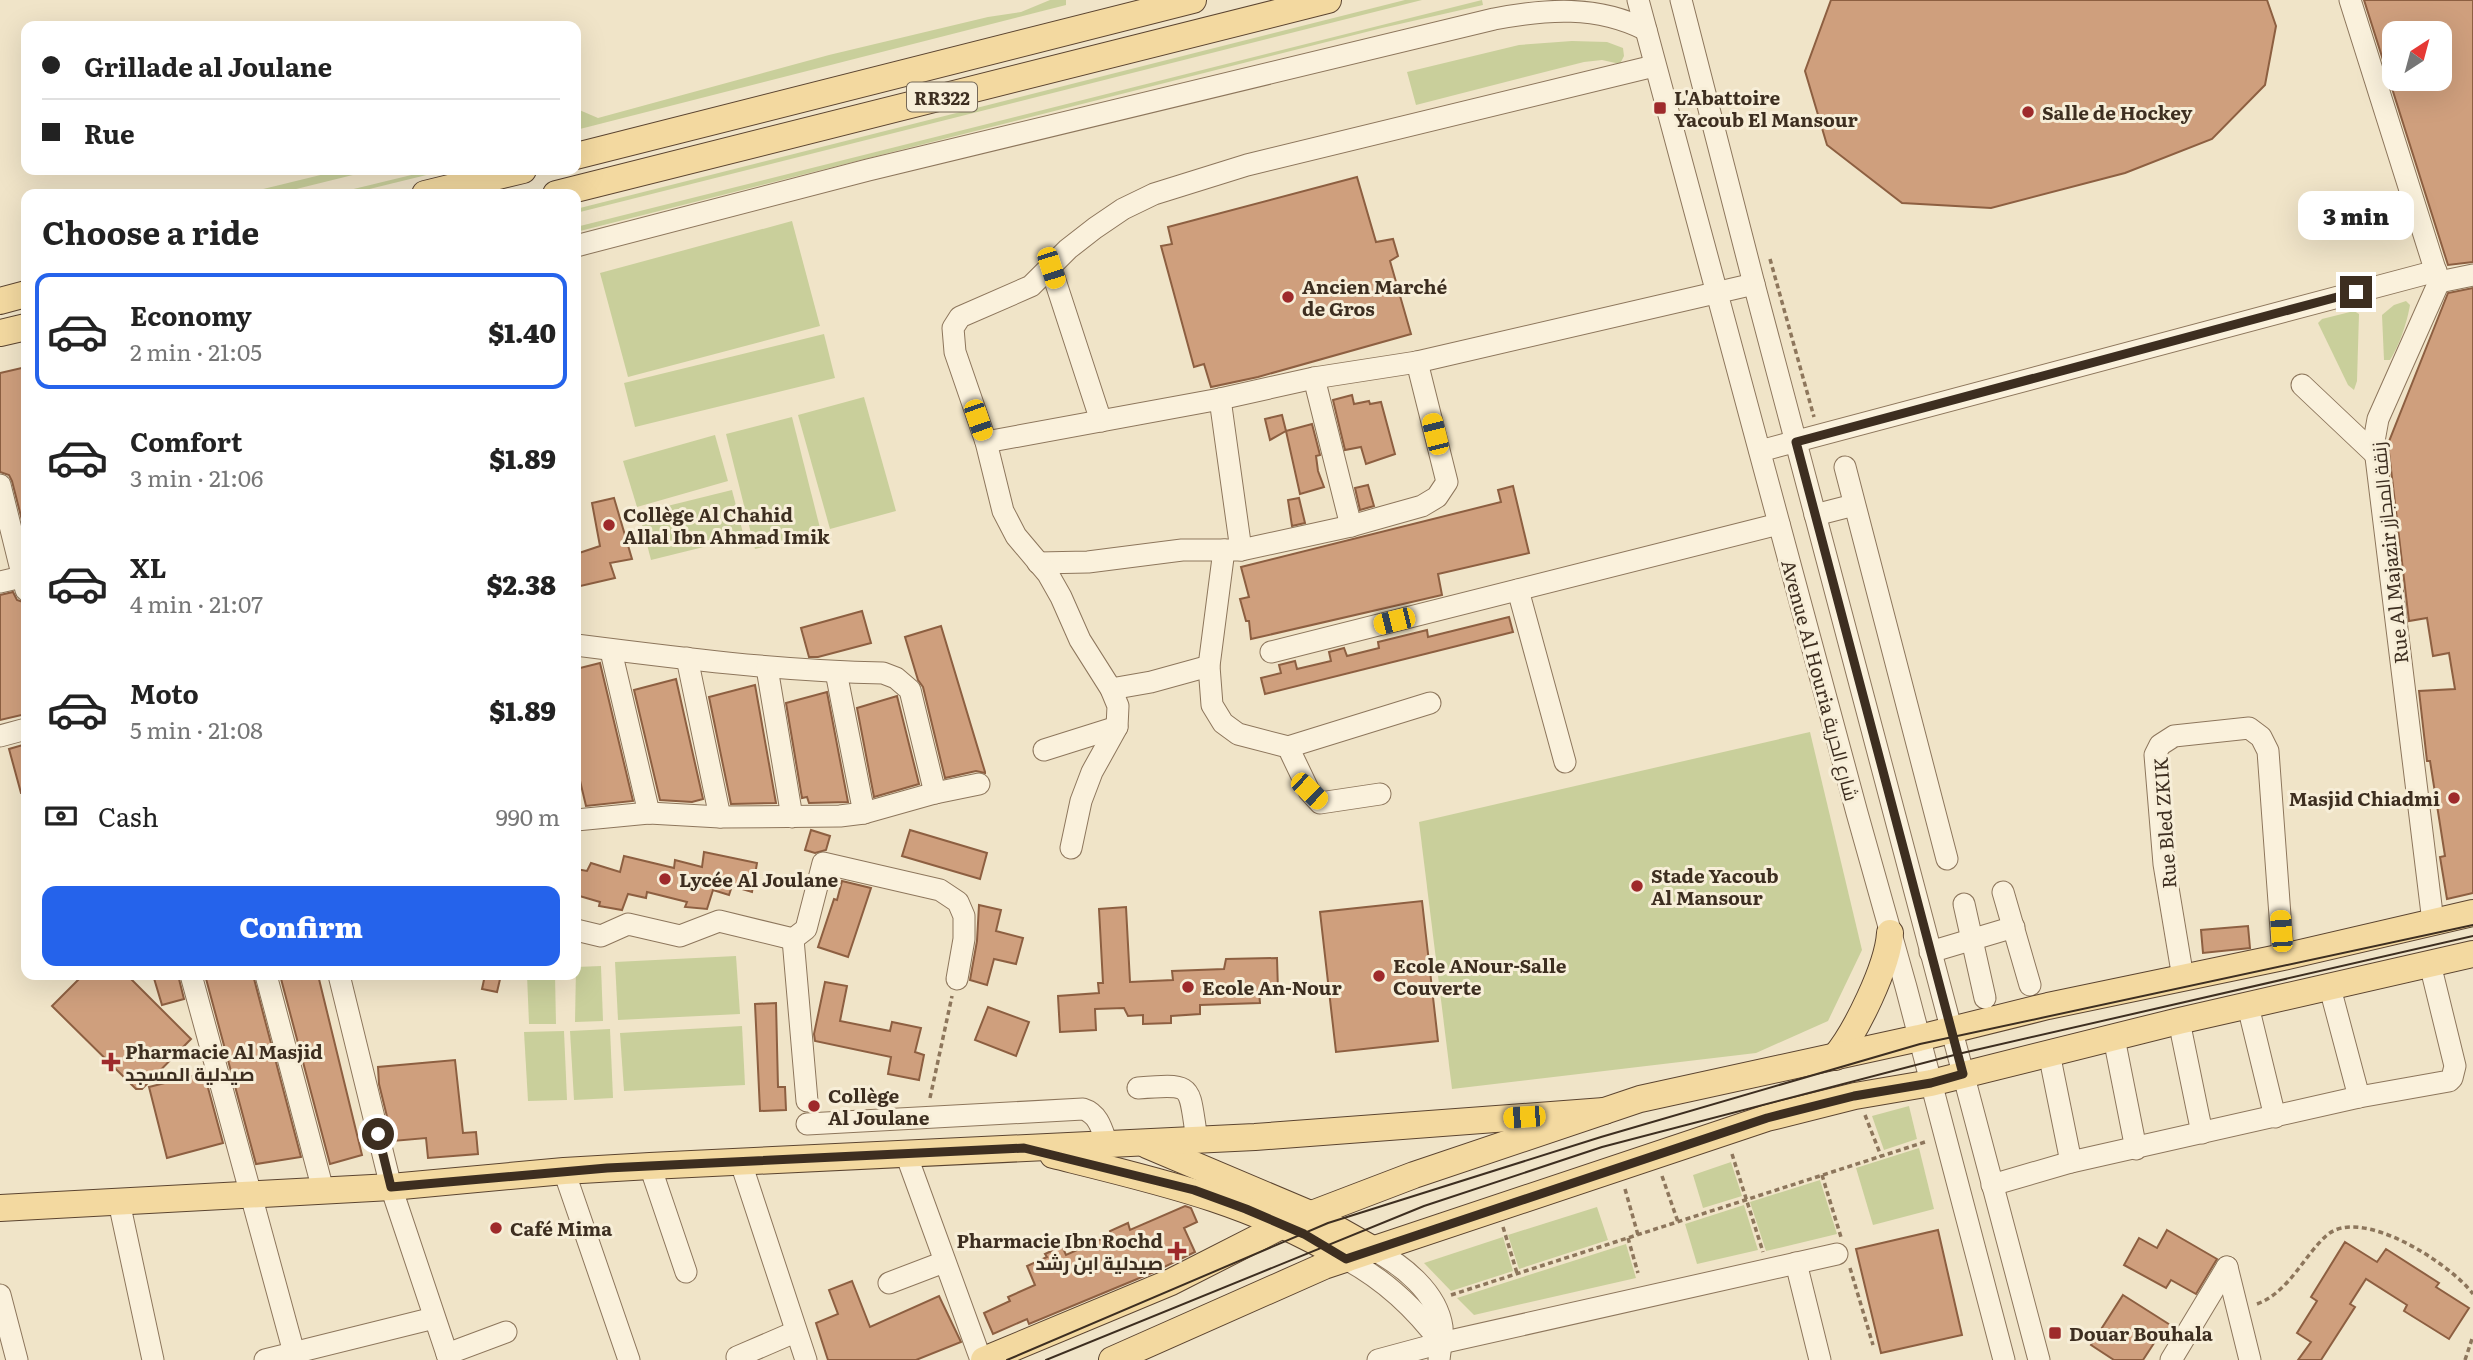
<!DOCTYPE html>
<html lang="en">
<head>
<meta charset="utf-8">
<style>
  body { margin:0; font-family:Literata,Cairo,serif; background:#f6f6f6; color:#222; height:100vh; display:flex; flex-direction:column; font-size:26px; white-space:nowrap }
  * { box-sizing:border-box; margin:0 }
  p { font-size:23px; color:#767676 }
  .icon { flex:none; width:38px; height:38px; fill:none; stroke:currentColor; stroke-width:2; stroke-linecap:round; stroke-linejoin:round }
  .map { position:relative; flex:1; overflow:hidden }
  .drawer { position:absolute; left:21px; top:189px; width:560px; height:791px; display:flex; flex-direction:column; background:#fff; border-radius:14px; box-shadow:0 7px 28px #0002 }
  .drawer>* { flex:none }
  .top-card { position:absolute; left:21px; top:21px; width:560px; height:154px; border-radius:14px; box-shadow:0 7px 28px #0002; display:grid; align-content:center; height:154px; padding:0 21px; background:#fff }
  .needle { width:46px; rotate:36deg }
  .fabs { position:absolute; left:2382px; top:21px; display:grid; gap:14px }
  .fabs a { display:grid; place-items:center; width:70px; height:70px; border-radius:14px; background:#fff; box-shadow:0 7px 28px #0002; font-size:35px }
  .end { position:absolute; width:32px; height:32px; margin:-16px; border:9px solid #3d2e20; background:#fff; box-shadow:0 0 0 4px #fff }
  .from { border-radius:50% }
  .bubble { position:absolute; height:49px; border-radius:14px; background:#fff; box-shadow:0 7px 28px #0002; font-size:23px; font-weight:800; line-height:49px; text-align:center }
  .car { position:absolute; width:21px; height:42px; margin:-21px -10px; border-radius:9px; box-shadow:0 0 5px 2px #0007; background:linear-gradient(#f5c518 24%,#345 0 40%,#f5c518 0 76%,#345 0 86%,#f5c518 0) }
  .top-card b { display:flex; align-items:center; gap:24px; height:66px; font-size:26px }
  .top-card b+b { border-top:2px solid #e0e0e0 }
  .top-card i { width:18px; height:18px; background:#222 }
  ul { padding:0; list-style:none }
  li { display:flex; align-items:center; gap:21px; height:116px; margin:0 14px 10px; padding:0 7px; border:4px solid transparent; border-radius:14px }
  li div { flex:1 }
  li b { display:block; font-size:26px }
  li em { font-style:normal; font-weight:800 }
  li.selected { border-color:#2563eb }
  li>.icon { width:63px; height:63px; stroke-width:1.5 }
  h2 { padding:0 21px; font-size:32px; line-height:84px }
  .pay { display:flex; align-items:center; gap:18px; height:77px; padding:0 21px; font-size:26px }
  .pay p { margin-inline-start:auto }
  .primary-button { display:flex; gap:14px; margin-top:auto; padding:14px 21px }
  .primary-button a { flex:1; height:80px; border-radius:14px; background:#2563eb; color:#fff; font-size:28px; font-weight:800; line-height:80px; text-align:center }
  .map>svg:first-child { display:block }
  .green { fill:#c9cf9b }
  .building { fill:#cf9f7d; stroke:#8d5f41; stroke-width:2; fill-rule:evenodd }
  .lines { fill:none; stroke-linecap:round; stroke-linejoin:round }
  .minor-casing { stroke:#8d765c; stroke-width:23 }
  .major-casing { stroke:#5b4430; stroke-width:28 }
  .path { stroke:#8d765c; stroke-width:3.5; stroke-dasharray:5 3.5; stroke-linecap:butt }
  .minor { stroke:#faf1dc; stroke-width:21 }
  .major { stroke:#f3d9a0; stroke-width:26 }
  .tram { stroke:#3d2e20; stroke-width:2 }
  .route { stroke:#3d2e20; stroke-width:9 }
  .poi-dot { fill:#9e2a2b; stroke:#f7eed8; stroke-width:2.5 }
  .labels { text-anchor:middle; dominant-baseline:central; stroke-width:6; stroke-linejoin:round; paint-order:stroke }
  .shield { fill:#f7eed8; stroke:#756857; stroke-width:2 }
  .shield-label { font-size:18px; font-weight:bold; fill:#3d2e20 }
  .poi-label { font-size:19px; font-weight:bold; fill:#3d2e20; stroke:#f7eed8; text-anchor:start }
  .street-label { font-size:19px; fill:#3d2e20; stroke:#f7eed8 }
</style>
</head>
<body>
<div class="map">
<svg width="2473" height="1360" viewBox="0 0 2473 1360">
  <rect width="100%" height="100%" fill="#f0e4c8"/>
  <g class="green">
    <polygon points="1050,0 1066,0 1066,5 576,130 577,109 598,118 829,55 988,17 1021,12"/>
    <polygon points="1405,0 1422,0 576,213 576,209"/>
    <polygon points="1482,0 1483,5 1382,28 576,232 576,227"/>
    <polygon points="1572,41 1607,42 1623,48 1624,56 1620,64 1602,60 1584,62 1416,105 1407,72 1519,45"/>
    <polygon points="341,170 373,170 276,194 243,194"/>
    <polygon points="432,170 447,170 349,194 333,194"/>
    <polygon points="792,221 820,326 628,377 600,273"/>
    <path d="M2406,301L2410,305C2407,323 2399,346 2390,360H2384L2382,315L2394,305Z"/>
    <polygon points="2354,311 2359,314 2357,381 2354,390 2348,385 2318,323 2322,319"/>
    <polygon points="824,334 835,378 635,427 624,383"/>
    <polygon points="864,397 896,511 830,529 798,415"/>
    <polygon points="792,417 821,532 755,549 726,434"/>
    <polygon points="715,435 728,481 637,507 623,461"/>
    <polygon points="732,490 744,537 651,560 639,513"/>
    <polygon points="1810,732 1862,950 1828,1021 1756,1053 1452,1089 1419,822"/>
    <polygon points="736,956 740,1014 618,1020 615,962"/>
    <polygon points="601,966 603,1021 575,1022 576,967"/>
    <polygon points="527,975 555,975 556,1024 529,1024"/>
    <polygon points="742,1026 745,1085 624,1091 620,1033"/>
    <polygon points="610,1029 613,1098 574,1100 570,1031"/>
    <polygon points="564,1031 567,1100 528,1101 524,1032"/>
    <polygon points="1909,1106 1917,1139 1884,1150 1872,1116"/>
    <polygon points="1919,1148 1934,1209 1873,1225 1856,1168"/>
    <polygon points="1731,1162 1742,1196 1703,1208 1693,1175"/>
    <polygon points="1820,1180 1837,1234 1766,1251 1750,1202"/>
    <polygon points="1744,1205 1758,1250 1697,1264 1685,1224"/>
    <polygon points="1597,1207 1608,1240 1519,1269 1508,1235"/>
    <polygon points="1503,1237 1513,1271 1451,1291 1424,1263"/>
    <polygon points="1626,1244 1636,1278 1474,1315 1457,1298"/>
  </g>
  <g class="building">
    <polygon points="1831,0 2267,0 2276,26 2265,85 2212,139 2125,173 1991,208 1902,203 1827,145 1805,71"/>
    <path d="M2364,0H2473V262L2448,265ZM2394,33H2440V79H2394Z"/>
    <polygon points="1357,177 1376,242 1393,239 1398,256 1390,261 1411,334 1258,377 1211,387 1204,364 1194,367 1161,246 1172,244 1168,227"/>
    <polygon points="2473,288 2473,893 2447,899 2440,857 2445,856 2430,761 2427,761 2419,691 2455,689 2449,653 2433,656 2427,618 2409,621 2388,444 2448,293"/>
    <polygon points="26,367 26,536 12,481 9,475 0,472 0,373"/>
    <polygon points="1352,395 1354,404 1369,401 1370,404 1381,402 1395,454 1366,464 1361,447 1345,450 1333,400"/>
    <polygon points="1282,415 1286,431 1312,424 1320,455 1316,456 1318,471 1324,487 1300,494 1286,431 1270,440 1265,419"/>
    <polygon points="1368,485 1374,506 1360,510 1355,488"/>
    <polygon points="1513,486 1529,553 1438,574 1442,595 1251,639 1249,621 1246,621 1240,599 1249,597 1241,567 1501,502 1498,490"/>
    <polygon points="614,498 632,559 610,563 615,578 576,587 576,554 600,546 592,503"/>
    <polygon points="1299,498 1305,523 1292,526 1288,500"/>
    <polygon points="13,592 17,600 26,603 26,714 0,720 0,595"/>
    <polygon points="862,611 871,643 818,657 809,657 801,628"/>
    <polygon points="1509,617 1513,632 1265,694 1261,678 1281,673 1279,665 1295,661 1297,669 1331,661 1329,652 1344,648 1347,656 1379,648 1378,642 1427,630 1428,637"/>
    <polygon points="941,626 985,772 985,773 976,771 945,778 923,687 918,680 905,637"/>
    <polygon points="600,663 633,801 586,806 576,764 576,669"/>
    <polygon points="676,679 703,799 692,802 660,800 634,690"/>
    <polygon points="755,685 776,803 731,804 709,697"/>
    <polygon points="827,692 848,802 809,803 807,797 802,798 786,703"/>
    <polygon points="897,696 919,784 874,797 857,708"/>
    <polygon points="26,744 26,793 21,793 9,749"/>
    <polygon points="811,830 830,836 826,850 815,853 805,850"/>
    <polygon points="910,830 987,853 980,879 902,856"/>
    <polygon points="704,852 757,863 752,892 732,886 729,895 713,890 707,909 685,907 687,902 647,892 646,898 628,894 622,910 599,906 600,902 576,895 576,869 587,871 591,863 620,872 624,856 674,868 675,860 702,867"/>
    <polygon points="842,881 871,888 848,957 818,947 834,899 837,900"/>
    <polygon points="1422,901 1438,1041 1336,1052 1320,912"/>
    <polygon points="979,905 1001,910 996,931 1023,938 1016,964 994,959 987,985 970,980 977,941"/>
    <polygon points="1126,907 1130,982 1173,980 1172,971 1224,969 1226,959 1277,958 1278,991 1259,992 1260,1003 1200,1005 1200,1014 1171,1016 1171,1023 1143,1024 1143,1015 1128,1016 1124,1008 1095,1009 1096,1030 1060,1032 1058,996 1099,993 1098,983 1103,983 1099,909"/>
    <polygon points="2248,926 2250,948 2203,953 2201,930"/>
    <polygon points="83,975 127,975 191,1039 142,1089 136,1089 52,1006"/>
    <polygon points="153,975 178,975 184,999 162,1005"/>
    <polygon points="205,975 253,975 301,1157 256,1164"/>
    <polygon points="280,975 318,975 362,1155 330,1164"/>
    <polygon points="485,975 501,975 497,992 482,989"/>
    <polygon points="825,982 847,986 840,1021 890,1031 892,1022 921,1028 915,1052 924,1055 919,1080 888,1074 891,1057 815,1041 814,1034"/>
    <polygon points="776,1003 778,1087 785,1087 786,1110 760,1111 755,1004"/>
    <polygon points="988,1007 1029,1022 1016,1056 975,1040"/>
    <polygon points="455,1060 463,1133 476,1132 478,1154 428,1158 426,1138 393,1141 379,1084 378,1067"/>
    <polygon points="204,1073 223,1143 167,1158 149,1087"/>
    <polygon points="1185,1206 1191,1208 1197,1222 1184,1228 1195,1252 1154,1272 1029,1324 1027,1319 993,1334 984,1313 1010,1301 1008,1297 1035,1285 1027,1266 1047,1257 1045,1254 1062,1246 1066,1255 1111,1235 1110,1231 1128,1223 1130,1230"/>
    <polygon points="1938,1230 1962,1335 1881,1353 1856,1249"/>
    <polygon points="2167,1230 2217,1259 2196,1294 2171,1280 2166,1288 2124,1265 2139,1238 2157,1248"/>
    <polygon points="2345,1242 2377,1262 2386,1249 2439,1283 2436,1287 2469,1308 2449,1339 2404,1311 2407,1305 2366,1279 2350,1304 2355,1307 2321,1360 2298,1360 2311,1342 2297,1333 2317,1301 2311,1297"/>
    <polygon points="852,1281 870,1327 939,1296 961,1342 916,1360 828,1360 816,1323 838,1314 829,1290"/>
    <polygon points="2123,1295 2175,1328 2166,1342 2158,1337 2143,1360 2114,1360 2091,1345"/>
  </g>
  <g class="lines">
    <defs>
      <g id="minor">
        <polyline points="1638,0 1857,813 1906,987 2004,1360"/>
        <polyline points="1681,0 1754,284 2039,1360"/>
        <polyline points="2350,0 2439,282 2378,419 2374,441 2433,922"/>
        <path d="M576,246L868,170L1494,19C1546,9 1597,5 1646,30"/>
        <polyline points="1051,268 1101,421"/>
        <polyline points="2439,282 2473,275"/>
        <polyline points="1314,378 1351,526"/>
        <polyline points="2302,385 2375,454"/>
        <polyline points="1220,399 1241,550"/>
        <polyline points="986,442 1220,399 1314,378 1417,362 1754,284"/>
        <polyline points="1760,451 2436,271"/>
        <polyline points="1845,467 1947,859"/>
        <polyline points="0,485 26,590"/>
        <polyline points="1815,515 1854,505"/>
        <polyline points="1224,550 1209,666 1212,705 1223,723 1238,734 1288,747 1309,791 1320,803 1380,794"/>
        <polyline points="1038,563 1088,562 1182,550 1241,550 1351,526 1422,506 1437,497 1447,482 1417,362"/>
        <polyline points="0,582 26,576"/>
        <polyline points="1518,590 1565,762"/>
        <path d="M576,645C678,658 780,671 883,673L896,678L910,690L935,793"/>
        <polyline points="611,651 649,813"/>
        <polyline points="1271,652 1779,524"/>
        <polyline points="687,658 720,817"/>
        <polyline points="767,668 792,817"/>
        <polyline points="836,672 864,813"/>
        <polyline points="1111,689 1151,682 1209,666"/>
        <polyline points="0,736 26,729"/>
        <polyline points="1288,747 1430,703"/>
        <polyline points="1044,750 1117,727"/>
        <polyline points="576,820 649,813 720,817 840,816 864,813 935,793 979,784"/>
        <polyline points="1071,848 1081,801 1092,772 1117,727 1118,706 1111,689 1080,640 1061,597 1048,574 1016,536 1003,511 986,442 955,352 953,328 960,317 1031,286 1068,249 1095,228 1123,209 1154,194 1247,165 1654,66"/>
        <polyline points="2003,892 2030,985"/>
        <polyline points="1964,904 1985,998"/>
        <polyline points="576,930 601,936 628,924 680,936 719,921 793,939"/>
        <polyline points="793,939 806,929 823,863 940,890 958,902 964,916 964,939 957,979"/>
        <polyline points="793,939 807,1101"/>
        <polyline points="1930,952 2014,927"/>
        <polyline points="191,975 296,1360"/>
        <polyline points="266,975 323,1190"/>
        <polyline points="339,975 391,1187 449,1360"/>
        <polyline points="2183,978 2164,864 2155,755 2160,745 2174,736 2249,728 2261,737 2268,751 2283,957"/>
        <polyline points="2330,988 2359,1097"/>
        <polyline points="2248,1006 2275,1117"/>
        <polyline points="2179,1021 2202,1133"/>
        <polyline points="2114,1038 2136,1149"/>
        <polyline points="2049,1053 2071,1162"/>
        <path d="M1138,1088C1196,1083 1188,1085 1197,1139"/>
        <path d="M807,1124L1083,1109C1099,1114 1102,1130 1107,1144"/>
        <polyline points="906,1154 981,1360"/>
        <polyline points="741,1163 806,1360"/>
        <polyline points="650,1166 686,1272"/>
        <polyline points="564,1171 629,1360"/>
        <polyline points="1992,1185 2071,1162 2359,1097 2449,1081 2452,1078 2455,1066 2430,964"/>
        <polyline points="119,1202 153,1360"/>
        <path d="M1374,1250C1402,1265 1437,1292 1442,1327C1443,1337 1440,1349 1439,1360"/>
        <path d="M1346,1259C1385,1280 1415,1308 1441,1343"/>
        <polyline points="1796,1263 1820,1360"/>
        <polyline points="2227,1267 2250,1360"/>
        <polyline points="889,1283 944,1262"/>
        <polyline points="0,1295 17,1360"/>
        <polyline points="447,1354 506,1332"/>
        <polyline points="737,1357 795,1332"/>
        <polyline points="265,1360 434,1318"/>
        <polyline points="1378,1360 1441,1343 1837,1254"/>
        <polyline points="2171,1360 2227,1267"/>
      </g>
      <g id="major">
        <polyline points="576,156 1193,0"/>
        <polyline points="425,194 523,170"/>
        <polyline points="556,194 1328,0"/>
        <polyline points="0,301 26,294"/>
        <polyline points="0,333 26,327"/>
        <path d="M1835,1057C1856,1032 1888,966 1890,933"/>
        <polyline points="1147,1145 1310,1214 1374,1250"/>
        <path d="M1053,1155C1158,1181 1253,1202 1346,1259"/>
        <polyline points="0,1208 391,1187 564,1171 650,1166 1255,1137 1604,1111"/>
        <polyline points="984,1360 1171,1282 1283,1225 1414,1175 1640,1099 1919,1038 2048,1006 2283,957 2473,913"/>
        <polyline points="1112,1360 1324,1266 1767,1118 1855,1096 1931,1083 2179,1021 2473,954"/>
      </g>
    </defs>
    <use href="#minor" class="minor-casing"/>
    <use href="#major" class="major-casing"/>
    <g class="path">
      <polyline points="1770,259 1814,417"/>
      <polyline points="930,1098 952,996"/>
      <polyline points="1865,1115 1881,1156"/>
      <polyline points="1732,1154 1763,1252"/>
      <polyline points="1822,1175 1841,1237"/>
      <polyline points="1662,1176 1678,1222"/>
      <polyline points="1625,1189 1638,1235"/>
      <polyline points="1503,1227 1517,1273"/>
      <polyline points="1628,1238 1638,1273"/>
      <polyline points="1850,1268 1873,1345"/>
      <polyline points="1451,1295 1925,1142"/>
      <path d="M2257,1304C2289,1292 2303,1257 2326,1236C2360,1204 2452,1265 2473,1294"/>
      <polyline points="2465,1360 2473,1336"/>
    </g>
    <use href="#minor" class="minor"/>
    <use href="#major" class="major"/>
    <g class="tram">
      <polyline points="1007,1360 1328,1223 1601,1137 1920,1044 2473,925"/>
      <polyline points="1046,1360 1424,1206 1602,1147 1958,1054 2473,936"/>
    </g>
  </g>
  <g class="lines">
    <polyline class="route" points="378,1134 391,1187 607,1168 1024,1148 1194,1190 1246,1209 1304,1234 1346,1259 1767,1118 1854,1096 1931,1083 1963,1074 1796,442 2356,292"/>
  </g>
  <g class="poi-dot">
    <rect x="1653" y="101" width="14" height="14" rx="3.5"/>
    <circle cx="2028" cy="112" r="7"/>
    <circle cx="1288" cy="297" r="7"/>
    <circle cx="609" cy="525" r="7"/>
    <circle cx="2454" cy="798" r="7"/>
    <circle cx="665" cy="879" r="7"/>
    <circle cx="1637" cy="886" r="7"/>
    <circle cx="1379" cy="976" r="7"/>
    <circle cx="1188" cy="987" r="7"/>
    <path d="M107.5 1051.5h7v7h7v7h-7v7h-7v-7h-7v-7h7z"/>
    <circle cx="814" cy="1106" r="7"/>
    <circle cx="496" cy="1228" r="7"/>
    <path d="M1173.5 1240.5h7v7h7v7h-7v7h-7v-7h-7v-7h7z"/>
    <rect x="2048" y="1326" width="14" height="14" rx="3.5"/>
  </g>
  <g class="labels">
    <rect class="shield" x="907" y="82.5" width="70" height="29" rx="5"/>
    <g class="shield-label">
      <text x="942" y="97">RR322</text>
    </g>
    <g class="poi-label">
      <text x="1674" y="97">L'Abattoire<tspan x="1674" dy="22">Yacoub El Mansour</tspan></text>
      <text x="2042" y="112">Salle de Hockey</text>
      <text x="1302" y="286">Ancien Marché<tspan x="1302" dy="22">de Gros</tspan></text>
      <text x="623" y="514">Collège Al Chahid<tspan x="623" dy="22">Allal Ibn Ahmad Imik</tspan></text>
      <text x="2440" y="798" text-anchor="end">Masjid Chiadmi</text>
      <text x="1651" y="875">Stade Yacoub<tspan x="1651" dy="22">Al Mansour</tspan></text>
      <text x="679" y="879">Lycée Al Joulane</text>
      <text x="1393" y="965">Ecole ANour-Salle<tspan x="1393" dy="22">Couverte</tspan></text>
      <text x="1202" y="987">Ecole An-Nour</text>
      <text x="125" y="1051">Pharmacie Al Masjid<tspan x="125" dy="22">صيدلية المسجد</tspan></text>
      <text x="828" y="1095">Collège<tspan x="828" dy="22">Al Joulane</tspan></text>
      <text x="510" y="1228">Café Mima</text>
      <text x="1163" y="1240" text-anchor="end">Pharmacie Ibn Rochd<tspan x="1163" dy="22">صيدلية ابن رشد</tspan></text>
      <text x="2069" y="1333">Douar Bouhala</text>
    </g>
    <g class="street-label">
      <text transform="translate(2389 553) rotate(-96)">Rue Al Majazir زنقة المجازر</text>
      <text transform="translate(1821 680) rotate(75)">Avenue Al Houria شارع الحرية</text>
      <text transform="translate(2164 823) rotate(-94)">Rue Bled ZKIK</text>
    </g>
  </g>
</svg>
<div class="fabs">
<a><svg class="needle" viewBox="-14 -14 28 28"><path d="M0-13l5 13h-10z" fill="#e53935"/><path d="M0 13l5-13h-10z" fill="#767676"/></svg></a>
</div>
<i class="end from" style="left:378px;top:1134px"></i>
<i class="end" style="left:2356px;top:292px"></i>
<div class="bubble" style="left:2298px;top:191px;width:116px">3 min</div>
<i class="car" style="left:1051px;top:268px;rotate:162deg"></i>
<i class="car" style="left:978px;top:420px;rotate:161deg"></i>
<i class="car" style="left:1435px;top:434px;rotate:346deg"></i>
<i class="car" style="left:1394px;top:621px;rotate:256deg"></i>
<i class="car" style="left:1309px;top:791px;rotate:134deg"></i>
<i class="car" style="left:2281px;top:931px;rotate:356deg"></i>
<i class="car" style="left:1524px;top:1117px;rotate:266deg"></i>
<div class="top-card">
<b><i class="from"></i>Grillade al Joulane</b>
<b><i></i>Rue</b>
</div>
<section class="drawer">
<h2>Choose a ride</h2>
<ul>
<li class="selected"><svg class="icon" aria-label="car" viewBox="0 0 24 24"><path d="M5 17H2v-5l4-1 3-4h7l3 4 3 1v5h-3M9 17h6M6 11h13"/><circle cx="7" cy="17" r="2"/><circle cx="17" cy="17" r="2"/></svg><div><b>Economy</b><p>2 min · 21:05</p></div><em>$1.40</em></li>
<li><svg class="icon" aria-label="car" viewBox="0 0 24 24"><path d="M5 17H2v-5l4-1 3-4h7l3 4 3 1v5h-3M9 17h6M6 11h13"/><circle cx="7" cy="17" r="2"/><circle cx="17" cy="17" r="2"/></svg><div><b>Comfort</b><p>3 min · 21:06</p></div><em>$1.89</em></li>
<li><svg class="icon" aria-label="car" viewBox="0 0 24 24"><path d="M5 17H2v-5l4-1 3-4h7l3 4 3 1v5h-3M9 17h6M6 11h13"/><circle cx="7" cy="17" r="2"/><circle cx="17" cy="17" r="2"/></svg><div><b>XL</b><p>4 min · 21:07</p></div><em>$2.38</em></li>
<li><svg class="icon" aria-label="car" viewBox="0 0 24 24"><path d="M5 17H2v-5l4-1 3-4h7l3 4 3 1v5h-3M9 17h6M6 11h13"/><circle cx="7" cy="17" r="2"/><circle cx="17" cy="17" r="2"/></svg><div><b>Moto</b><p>5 min · 21:08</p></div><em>$1.89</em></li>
</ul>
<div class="pay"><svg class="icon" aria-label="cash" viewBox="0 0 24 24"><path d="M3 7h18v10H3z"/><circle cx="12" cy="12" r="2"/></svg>Cash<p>990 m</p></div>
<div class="primary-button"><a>Confirm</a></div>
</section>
</div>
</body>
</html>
